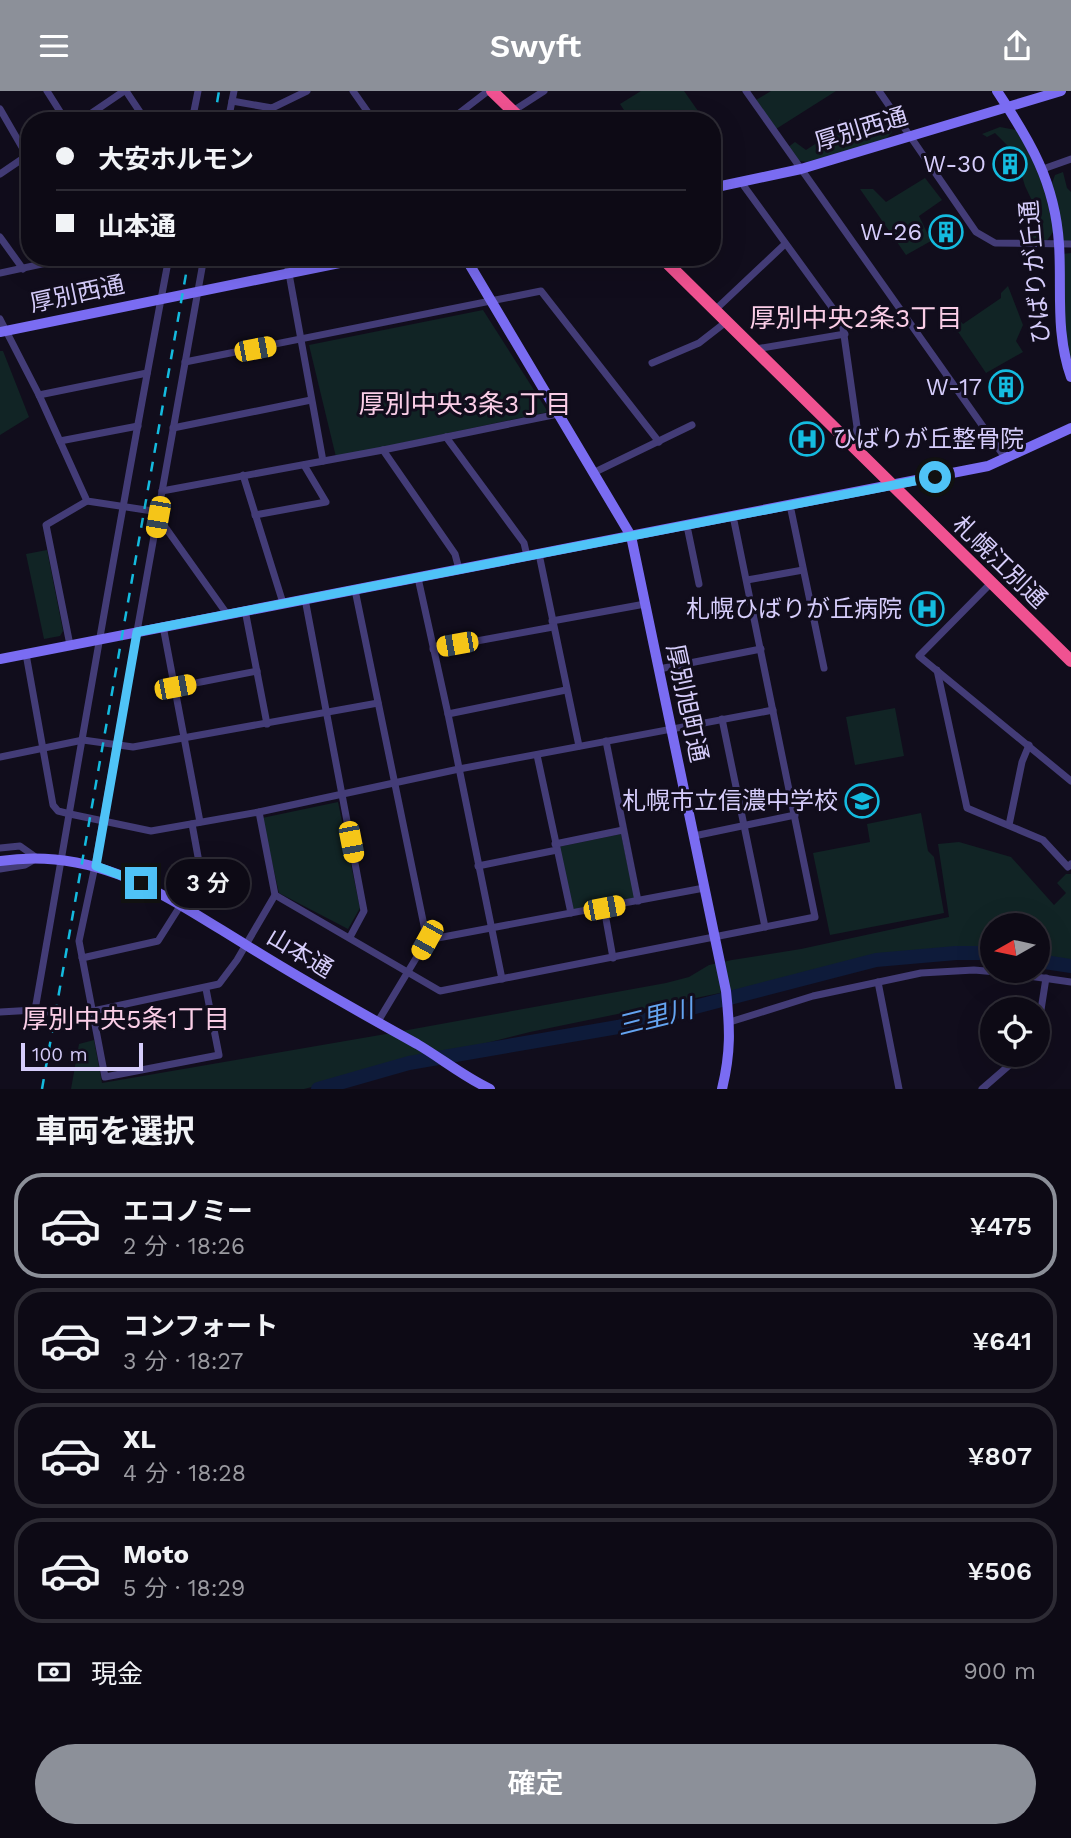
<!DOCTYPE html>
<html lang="ja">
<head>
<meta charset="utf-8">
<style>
  body { margin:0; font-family:"Work Sans","Noto Sans JP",sans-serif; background:#1b1822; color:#f1f3f6; height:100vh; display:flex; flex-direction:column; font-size:26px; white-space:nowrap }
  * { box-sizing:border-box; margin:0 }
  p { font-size:23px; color:#9a9aa0 }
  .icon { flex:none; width:38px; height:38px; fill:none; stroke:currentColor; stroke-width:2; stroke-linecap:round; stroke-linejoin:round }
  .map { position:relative; height:998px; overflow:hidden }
  .panel { display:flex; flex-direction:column; background:#0d0a15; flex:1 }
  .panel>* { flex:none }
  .guide { position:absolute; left:21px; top:21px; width:700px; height:154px; border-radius:28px; box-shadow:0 7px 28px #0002,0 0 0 2px #2d2b34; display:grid; align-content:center; height:154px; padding:0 35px; background:#0d0a15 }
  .needle { width:46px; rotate:261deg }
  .tools { position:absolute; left:980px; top:822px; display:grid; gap:14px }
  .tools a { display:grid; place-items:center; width:70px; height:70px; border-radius:50%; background:#0d0a15; box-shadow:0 7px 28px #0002,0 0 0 2px #2d2b34; font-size:35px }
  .scale { position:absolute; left:21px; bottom:18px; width:122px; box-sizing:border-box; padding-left:7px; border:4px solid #d6cdfb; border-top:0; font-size:19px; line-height:24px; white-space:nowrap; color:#d6cdfb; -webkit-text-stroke:5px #110d1c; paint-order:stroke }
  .end { position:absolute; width:32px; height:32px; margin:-16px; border:9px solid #4fc3f7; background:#111; box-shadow:0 0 0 4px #111 }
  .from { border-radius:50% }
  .bubble { position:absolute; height:49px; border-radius:24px; background:#0d0a15; box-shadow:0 7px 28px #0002,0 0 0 2px #2d2b34; font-size:23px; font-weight:600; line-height:49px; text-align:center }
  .car { position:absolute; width:21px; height:42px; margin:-21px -10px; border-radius:9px; box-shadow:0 0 5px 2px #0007; background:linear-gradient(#f5c518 24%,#345 0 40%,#f5c518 0 76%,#345 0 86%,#f5c518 0) }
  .guide b { display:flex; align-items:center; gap:24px; height:66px; font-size:26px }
  .guide b+b { border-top:2px solid #2d2b34 }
  .guide i { width:18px; height:18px; background:#f1f3f6 }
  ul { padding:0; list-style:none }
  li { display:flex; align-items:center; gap:21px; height:105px; margin:0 14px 10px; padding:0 21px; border:4px solid #2d2b34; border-radius:28px }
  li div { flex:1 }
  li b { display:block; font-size:26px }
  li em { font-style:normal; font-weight:600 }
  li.selected { border-color:#8c9099 }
  li>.icon { width:63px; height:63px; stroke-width:1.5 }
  h2 { padding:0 35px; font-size:32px; line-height:84px }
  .pay { display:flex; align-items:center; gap:18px; height:77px; padding:0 35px; font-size:26px }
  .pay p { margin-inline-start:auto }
  .cta { display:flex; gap:14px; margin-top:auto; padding:14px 35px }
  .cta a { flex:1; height:80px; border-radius:42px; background:#8c9099; color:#fff; font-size:28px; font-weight:600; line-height:80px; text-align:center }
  header { display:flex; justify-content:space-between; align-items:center; height:91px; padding:0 35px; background:#8c9099; color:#fff; font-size:32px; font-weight:600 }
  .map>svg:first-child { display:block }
  .green { fill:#112425 }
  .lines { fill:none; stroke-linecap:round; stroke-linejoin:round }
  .river { stroke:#0e1b3a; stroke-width:14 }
  .street { stroke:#433c77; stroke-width:7 }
  .secondary { stroke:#7a6cf2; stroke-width:10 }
  .highway { stroke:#f05291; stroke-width:12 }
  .rail { stroke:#14bbdf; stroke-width:2.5; stroke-dasharray:10 9; stroke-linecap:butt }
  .route { stroke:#4fc3f7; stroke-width:9 }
  .labels { text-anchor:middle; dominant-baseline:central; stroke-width:6; stroke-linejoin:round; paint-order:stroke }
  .street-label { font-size:24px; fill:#d6cdfb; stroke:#110d1c }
  .poi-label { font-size:24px; fill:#d6cdfb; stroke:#110d1c; text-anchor:end }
  .neighbourhood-label { font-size:26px; fill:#fbcee7; stroke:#110d1c }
  .water-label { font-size:26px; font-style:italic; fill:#64a4f1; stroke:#110d1c }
</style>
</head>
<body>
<header><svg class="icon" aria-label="menu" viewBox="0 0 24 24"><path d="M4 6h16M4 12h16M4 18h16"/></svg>Swyft<svg class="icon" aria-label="share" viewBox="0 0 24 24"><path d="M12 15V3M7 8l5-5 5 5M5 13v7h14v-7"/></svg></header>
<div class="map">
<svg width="1071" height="998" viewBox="0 0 1071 998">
  <rect width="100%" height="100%" fill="#110d1c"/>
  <g class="green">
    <polygon points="641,0 684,0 705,30 614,30 624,19 620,13"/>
    <polygon points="771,0 836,0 776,38 756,9"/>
    <polygon points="839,28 845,35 854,30 868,39 881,34 889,34 892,41 885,49 807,71 799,70 787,57 795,51 806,59 838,38"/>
    <path d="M1000,36L1016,39C1038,73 1046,101 1054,140L1045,152L1028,149L1027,144L1041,134L1031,121L1034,114L1025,95L1015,62L995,42L987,46L982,43Z"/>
    <polygon points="1063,81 1067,97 1071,101 1071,151 1061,151 1050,98 1055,84"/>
    <polygon points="925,87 942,109 919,125 931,150 906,164 860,98 873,98 886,111"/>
    <polygon points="1071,162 1071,280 1063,243 1062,163"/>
    <polygon points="1008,195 1023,234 1016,250 1023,261 986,282 950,229 955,224 963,233 1001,207 1001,202"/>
    <polygon points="483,219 548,321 336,366 309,254"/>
    <polygon points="0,260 3,260 29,326 0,344"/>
    <polygon points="47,459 63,540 60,545 44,548 26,463"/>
    <polygon points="895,617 904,665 855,674 846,626"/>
    <polygon points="338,711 360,817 348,838 279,802 262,727"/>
    <polygon points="921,722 928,760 934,766 944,822 830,844 813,762 870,751 867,733"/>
    <polygon points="621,743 635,808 572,819 558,756"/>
    <polygon points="959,751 1011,766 1054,814 1066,802 1057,792 1066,783 1071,783 1071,875 1038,870 1038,835 992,835 992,864 957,859 896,862 754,895 530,941 304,998 71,998 79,953 94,949 102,992 386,943 666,892 689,886 709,874 732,869 801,858 949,826 938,753"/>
  </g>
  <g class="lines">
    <g class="river">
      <polyline points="1038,870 1071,875"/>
      <polyline points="318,998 409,972 618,936 876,869 956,862 992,862"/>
    </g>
    <g class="street">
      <polyline points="47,0 66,30"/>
      <polyline points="126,0 146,30"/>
      <polyline points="353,0 374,30"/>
      <polyline points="746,0 1006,368"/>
      <polyline points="879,0 976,141 995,152 1071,153"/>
      <polyline points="232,10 272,17 307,0"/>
      <polyline points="0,18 30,70"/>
      <polyline points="513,20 544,0"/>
      <polyline points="80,30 124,0"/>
      <polyline points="192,30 198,0"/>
      <polyline points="228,30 234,0"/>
      <polyline points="449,30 488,0"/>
      <polyline points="1043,78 1071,68"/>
      <polyline points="0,83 28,64"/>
      <polyline points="741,91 842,230 857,336 853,357"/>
      <polyline points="0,146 23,178"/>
      <polyline points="204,166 95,775 79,850 105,986 219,964 206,898"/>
      <polyline points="286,166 323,370"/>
      <polyline points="0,182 74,166"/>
      <polyline points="715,219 785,153"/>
      <polyline points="0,228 39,304 87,410 159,421"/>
      <polyline points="756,258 845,243"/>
      <polyline points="185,271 541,200 659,351"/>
      <polyline points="652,272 699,252 726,231"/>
      <polyline points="39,304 147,282"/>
      <polyline points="173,337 311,309"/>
      <polyline points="446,346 524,452 527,465"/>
      <polyline points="60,350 138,335"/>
      <polyline points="383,359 455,463 459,478"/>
      <polyline points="593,382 692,334"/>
      <polyline points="243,384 283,512"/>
      <polyline points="162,400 383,359 558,323"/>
      <polyline points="790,414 824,577"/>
      <polyline points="255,424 326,411 304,374"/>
      <polyline points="158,426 227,523"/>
      <polyline points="687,435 699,493"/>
      <polyline points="539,463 579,655"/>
      <polyline points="418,487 448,623 502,888"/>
      <polyline points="747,489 803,479"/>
      <polyline points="991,492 919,565 1071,690"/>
      <polyline points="355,499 427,849 377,932"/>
      <polyline points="305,508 364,820 350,846"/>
      <polyline points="245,519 267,633"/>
      <polyline points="552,530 645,513"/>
      <polyline points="163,535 200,731"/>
      <polyline points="70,554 46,434 87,410"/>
      <polyline points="433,558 553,536"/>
      <polyline points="26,563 53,714 58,720 70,723 151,740 259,721 459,678 773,619"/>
      <polyline points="659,578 761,558"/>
      <polyline points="937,579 967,717 1043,749 1068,776 1071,773"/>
      <polyline points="175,596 257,580"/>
      <polyline points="448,623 566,599"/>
      <polyline points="722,628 765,836"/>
      <polyline points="606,650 638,810"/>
      <polyline points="537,664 571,822"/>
      <polyline points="0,666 83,649 133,656 378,612"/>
      <polyline points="1009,734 1022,671 1029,654"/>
      <polyline points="694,745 795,724"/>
      <polyline points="555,753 623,739"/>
      <polyline points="0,757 20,755 37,767 25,774 0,778"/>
      <polyline points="478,775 557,759"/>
      <polyline points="275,804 440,900 815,826 733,425"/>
      <polyline points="604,817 613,867"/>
      <polyline points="427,849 704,797"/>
      <polyline points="82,867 158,850 201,782 192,733"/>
      <polyline points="878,891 899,998"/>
      <path d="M35,919C79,668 121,417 169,166"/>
      <polyline points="0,921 35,919 63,923 93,920 219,893 237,869 275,804 259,721"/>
      <polyline points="730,931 813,905 921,882 974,879 1008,882 1071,891"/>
      <polyline points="1038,938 1046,887"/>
      <polyline points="982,998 1021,964"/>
    </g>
    <g class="secondary">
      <path d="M997,0C1030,50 1055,91 1059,153C1062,198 1055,241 1071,286"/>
      <polyline points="712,97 801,78 1061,0"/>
      <path d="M465,166L631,445L726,900C730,937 731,961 722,998"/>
      <polyline points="0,241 369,166"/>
      <polyline points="0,568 988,375 1071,337"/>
      <path d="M0,770C99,755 167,806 246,854C302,889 359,921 417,953C441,967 464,986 490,998"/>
    </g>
    <g class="highway">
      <polyline points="492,0 523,30"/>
      <polyline points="661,166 1071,570"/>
    </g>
    <g class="rail">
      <polyline points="214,30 219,0"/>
      <polyline points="42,998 189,166"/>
    </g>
  </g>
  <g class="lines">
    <polyline class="route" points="141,792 96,775 137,541 935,386"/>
  </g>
  <defs>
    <symbol id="building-ring" viewBox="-11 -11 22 22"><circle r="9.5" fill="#110d1c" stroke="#14bbdf" stroke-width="1.5"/><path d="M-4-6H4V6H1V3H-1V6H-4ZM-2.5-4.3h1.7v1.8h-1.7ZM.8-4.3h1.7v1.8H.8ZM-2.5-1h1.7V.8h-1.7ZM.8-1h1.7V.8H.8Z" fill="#14bbdf"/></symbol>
    <symbol id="hospital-ring" viewBox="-11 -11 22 22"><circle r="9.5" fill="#110d1c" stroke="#14bbdf" stroke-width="1.5"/><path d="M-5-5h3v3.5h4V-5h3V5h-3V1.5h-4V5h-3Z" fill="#14bbdf"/></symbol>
    <symbol id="school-ring" viewBox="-11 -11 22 22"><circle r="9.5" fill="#110d1c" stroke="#14bbdf" stroke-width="1.5"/><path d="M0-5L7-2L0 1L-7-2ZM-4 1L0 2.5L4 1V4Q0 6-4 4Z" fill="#14bbdf"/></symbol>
  </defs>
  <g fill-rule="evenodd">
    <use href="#building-ring" x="991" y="54" width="38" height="38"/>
    <use href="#building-ring" x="927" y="122" width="38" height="38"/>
    <use href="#building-ring" x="987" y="277" width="38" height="38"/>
    <use href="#hospital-ring" x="788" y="329" width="38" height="38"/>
    <use href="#hospital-ring" x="908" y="499" width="38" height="38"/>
    <use href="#school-ring" x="843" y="691" width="38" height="38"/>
  </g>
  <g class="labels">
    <g class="street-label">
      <text transform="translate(861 38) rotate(-17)">厚別西通</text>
      <text transform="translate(1035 181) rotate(-95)">ひばりが丘通</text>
      <text transform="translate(77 203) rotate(-12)">厚別西通</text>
      <text transform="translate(1000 471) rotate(44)">札幌江別通</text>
      <text transform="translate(687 612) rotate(78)">厚別旭町通</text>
      <text transform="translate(300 862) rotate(31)">山本通</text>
    </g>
    <g class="poi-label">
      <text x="986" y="73">W-30</text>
      <text x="922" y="141">W-26</text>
      <text x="982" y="296">W-17</text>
      <text x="832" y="348" text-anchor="start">ひばりが丘整骨院</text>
      <text x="902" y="518">札幌ひばりが丘病院</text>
      <text x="838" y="710">札幌市立信濃中学校</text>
    </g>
    <g class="neighbourhood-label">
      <text x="856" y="227">厚別中央2条3丁目</text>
      <text x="465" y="313">厚別中央3条3丁目</text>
      <text x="126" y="928">厚別中央5条1丁目</text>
    </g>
    <g class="water-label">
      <text transform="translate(655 926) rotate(-14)">三里川</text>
    </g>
  </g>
</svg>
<div class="tools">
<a><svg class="needle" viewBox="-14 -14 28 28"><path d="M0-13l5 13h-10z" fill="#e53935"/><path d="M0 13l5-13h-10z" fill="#9a9aa0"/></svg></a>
<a><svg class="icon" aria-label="locate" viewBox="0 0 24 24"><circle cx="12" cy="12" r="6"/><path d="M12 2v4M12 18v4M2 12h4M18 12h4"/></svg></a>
</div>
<div class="scale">100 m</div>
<i class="end from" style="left:935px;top:386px"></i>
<i class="end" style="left:141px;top:792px"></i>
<div class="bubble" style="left:166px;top:768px;width:84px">3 分</div>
<i class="car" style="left:255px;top:258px;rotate:79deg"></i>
<i class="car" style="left:158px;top:426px;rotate:190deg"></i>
<i class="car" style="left:457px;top:553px;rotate:260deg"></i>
<i class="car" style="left:175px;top:596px;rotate:79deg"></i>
<i class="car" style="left:351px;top:751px;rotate:169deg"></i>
<i class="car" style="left:604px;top:817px;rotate:79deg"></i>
<i class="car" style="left:427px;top:849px;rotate:209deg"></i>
<div class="guide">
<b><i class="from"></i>大安ホルモン</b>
<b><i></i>山本通</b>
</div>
</div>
<section class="panel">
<h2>車両を選択</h2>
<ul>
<li class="selected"><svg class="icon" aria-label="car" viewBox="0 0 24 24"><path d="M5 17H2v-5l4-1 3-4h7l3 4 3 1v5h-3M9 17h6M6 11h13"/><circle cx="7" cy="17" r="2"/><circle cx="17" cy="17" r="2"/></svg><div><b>エコノミー</b><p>2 分 · 18:26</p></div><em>¥475</em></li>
<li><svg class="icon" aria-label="car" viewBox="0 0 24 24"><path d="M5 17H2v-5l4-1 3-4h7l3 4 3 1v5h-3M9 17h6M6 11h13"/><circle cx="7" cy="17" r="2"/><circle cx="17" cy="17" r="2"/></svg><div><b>コンフォート</b><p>3 分 · 18:27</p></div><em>¥641</em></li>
<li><svg class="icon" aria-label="car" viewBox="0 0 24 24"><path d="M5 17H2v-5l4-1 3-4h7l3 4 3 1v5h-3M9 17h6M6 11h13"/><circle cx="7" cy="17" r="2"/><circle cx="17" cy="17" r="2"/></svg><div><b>XL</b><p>4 分 · 18:28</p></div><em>¥807</em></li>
<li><svg class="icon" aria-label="car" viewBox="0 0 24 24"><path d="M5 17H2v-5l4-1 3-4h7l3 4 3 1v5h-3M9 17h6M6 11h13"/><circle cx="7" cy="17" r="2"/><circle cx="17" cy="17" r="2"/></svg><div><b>Moto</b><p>5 分 · 18:29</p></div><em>¥506</em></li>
</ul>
<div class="pay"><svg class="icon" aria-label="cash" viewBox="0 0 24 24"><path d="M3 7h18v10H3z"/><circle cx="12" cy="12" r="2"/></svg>現金<p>900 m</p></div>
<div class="cta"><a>確定</a></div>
</section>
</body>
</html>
